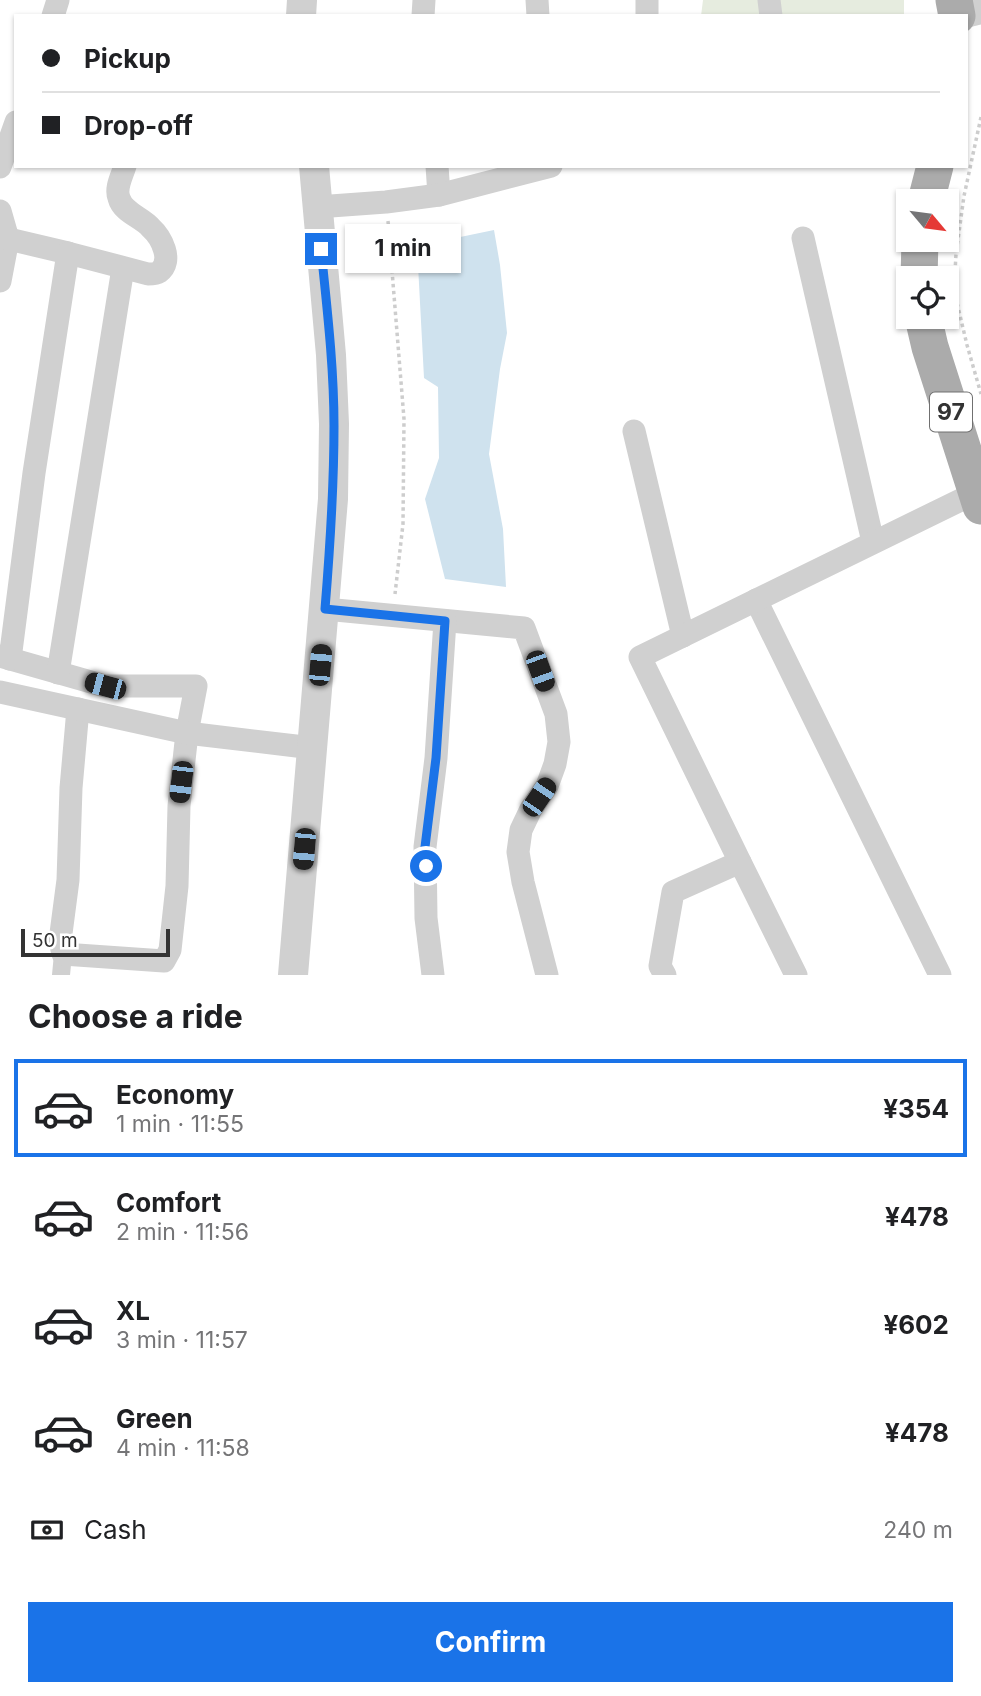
<!DOCTYPE html>
<html lang="en">
<head>
<meta charset="utf-8">
<style>
  body { margin:0; font-family:Inter,sans-serif; background:#f2f2f2; color:#202124; height:100vh; display:flex; flex-direction:column; font-size:26px; white-space:nowrap }
  * { box-sizing:border-box; margin:0 }
  p { font-size:23px; color:#757577 }
  .icon { flex:none; width:38px; height:38px; fill:none; stroke:currentColor; stroke-width:2; stroke-linecap:round; stroke-linejoin:round }
  .map { position:relative; height:975px; overflow:hidden }
  .drawer { display:flex; flex-direction:column; background:#fff; flex:1 }
  .drawer>* { flex:none }
  .banner { position:absolute; left:14px; top:14px; width:954px; height:154px; border-radius:0px; box-shadow:0 2px 5px #0004; display:grid; align-content:center; height:154px; padding:0 28px; background:#fff }
  .needle { width:46px; rotate:119deg }
  .tools { position:absolute; left:896px; top:189px; display:grid; gap:14px }
  .tools a { display:grid; place-items:center; width:63px; height:63px; border-radius:0px; background:#fff; box-shadow:0 2px 5px #0004; font-size:35px }
  .scale { position:absolute; left:21px; bottom:18px; width:149px; box-sizing:border-box; padding-left:7px; border:4px solid #333; border-top:0; font-size:19px; line-height:24px; white-space:nowrap; color:#333; -webkit-text-stroke:5px #fff; paint-order:stroke }
  .end { position:absolute; width:32px; height:32px; margin:-16px; border:9px solid #1a73e8; background:#fff; box-shadow:0 0 0 4px #fff }
  .from { border-radius:50% }
  .bubble { position:absolute; height:49px; border-radius:0px; background:#fff; box-shadow:0 2px 5px #0004; font-size:23px; font-weight:700; line-height:49px; text-align:center }
  .car { position:absolute; width:21px; height:42px; margin:-21px -10px; border-radius:9px; box-shadow:0 0 5px 2px #0007; background:linear-gradient(#222 24%,#8ab4d8 0 40%,#222 0 76%,#8ab4d8 0 86%,#222 0) }
  .banner b { display:flex; align-items:center; gap:24px; height:66px; font-size:26px }
  .banner b+b { border-top:2px solid #e0e0e0 }
  .banner i { width:18px; height:18px; background:#202124 }
  ul { padding:0; list-style:none }
  li { display:flex; align-items:center; gap:21px; height:98px; margin:0 14px 10px; padding:0 14px; border:4px solid transparent; border-radius:0px }
  li div { flex:1 }
  li b { display:block; font-size:26px }
  li em { font-style:normal; font-weight:700 }
  li.on { border-color:#1a73e8 }
  li>.icon { width:63px; height:63px; stroke-width:1.5 }
  h2 { padding:0 28px; font-size:32px; line-height:84px }
  .pay { display:flex; align-items:center; gap:18px; height:77px; padding:0 28px; font-size:26px }
  .pay p { margin-inline-start:auto }
  .action { display:flex; gap:14px; margin-top:auto; padding:14px 28px }
  .action a { flex:1; height:80px; border-radius:0px; background:#1a73e8; color:#fff; font-size:28px; font-weight:700; line-height:80px; text-align:center }
  .map>svg:first-child { display:block }
  .green { fill:#e6ecdf }
  .water { fill:#cfe2ee }
  .lines { fill:none; stroke-linecap:round; stroke-linejoin:round }
  .path { stroke:#cdcdcd; stroke-width:3.5; stroke-dasharray:3.5 3.5; stroke-linecap:butt }
  .pedestrian { stroke:#d0d0d0; stroke-width:18 }
  .minor { stroke:#d0d0d0; stroke-width:23 }
  .tertiary { stroke:#d0d0d0; stroke-width:30 }
  .primary { stroke:#ababab; stroke-width:37 }
  .route { stroke:#1a73e8; stroke-width:9 }
  .labels { text-anchor:middle; dominant-baseline:central; stroke-width:7; stroke-linejoin:round; paint-order:stroke }
  .shield { fill:#fff; stroke:#707070; stroke-width:2 }
  .shield-label { font-size:23px; font-weight:bold; fill:#333 }
</style>
</head>
<body>
<div class="map">
<svg width="981" height="975" viewBox="0 0 981 975">
  <rect width="100%" height="100%" fill="#fff"/>
  <polygon class="green" points="703,0 904,0 904,16 701,16"/>
  <polygon class="water" points="494,230 500,265 507,333 500,369 489,454 503,529 506,587 445,579 425,499 439,458 438,387 424,378 417,246"/>
  <g class="lines">
    <g class="path">
      <polyline points="981,117 964,196 956,254 954,290 967,345 981,394"/>
      <polyline points="388,221 404,419 403,524 395,594"/>
    </g>
    <polyline class="pedestrian" points="61,975 63,954"/>
    <g class="minor">
      <polyline points="537,0 538,16"/>
      <polyline points="647,0 647,16"/>
      <polyline points="769,0 771,16"/>
      <polyline points="53,16 58,0"/>
      <polyline points="423,16 424,0"/>
      <polyline points="437,166 439,195"/>
      <polyline points="0,167 16,122"/>
      <polyline points="317,207 386,202 439,195 551,166"/>
      <polyline points="0,211 8,239 0,281"/>
      <polyline points="0,237 68,253"/>
      <polyline points="803,238 873,542"/>
      <polyline points="634,431 683,636"/>
      <polyline points="756,600 940,975"/>
      <polyline points="325,609 524,628 556,714 559,742 555,764 547,786 531,809 521,830 518,852 523,882 547,975"/>
      <polyline points="0,656 105,686 196,686 187,733 179,806 177,886 170,950 164,961 63,954 60,941 68,880 71,788 78,709"/>
      <path d="M10,659L34,473L68,253L148,274C152,274 156,274 159,272C174,261 161,237 151,228C142,217 123,213 119,198C115,188 122,176 125,166"/>
      <polyline points="58,673 123,268"/>
      <polyline points="0,692 187,733 313,748"/>
      <polyline points="740,862 640,657 977,492"/>
      <polyline points="433,975 426,918 425,847 436,758 445,621"/>
      <polyline points="665,975 660,966 673,892 740,862 796,975"/>
    </g>
    <g class="tertiary">
      <polyline points="957,15 981,9"/>
      <polyline points="301,16 302,0"/>
      <polyline points="293,975 333,499 334,424 331,355 314,166"/>
    </g>
    <g class="primary">
      <polyline points="954,0 957,16"/>
      <polyline points="926,201 935,166"/>
      <polyline points="919,278 920,240"/>
      <polyline points="923,317 930,347 981,506"/>
    </g>
  </g>
  <g class="lines">
    <path class="route" d="M321,249C327,308 334,367 334,426C334,487 330,548 325,609L445,621L436,758L425,847L426,866"/>
  </g>
  <g class="labels">
    <rect class="shield" x="930" y="392.5" width="42" height="39" rx="5"/>
    <g class="shield-label">
      <text x="951" y="412">97</text>
    </g>
  </g>
</svg>
<div class="tools">
<a><svg class="needle" viewBox="-14 -14 28 28"><path d="M0-13l5 13h-10z" fill="#e53935"/><path d="M0 13l5-13h-10z" fill="#757577"/></svg></a>
<a><svg class="icon" aria-label="locate" viewBox="0 0 24 24"><circle cx="12" cy="12" r="6"/><path d="M12 2v4M12 18v4M2 12h4M18 12h4"/></svg></a>
</div>
<div class="scale">50 m</div>
<i class="end from" style="left:426px;top:866px"></i>
<i class="end" style="left:321px;top:249px"></i>
<div class="bubble" style="left:345px;top:224px;width:116px">1 min</div>
<i class="car" style="left:320px;top:665px;rotate:5deg"></i>
<i class="car" style="left:540px;top:671px;rotate:160deg"></i>
<i class="car" style="left:105px;top:686px;rotate:285deg"></i>
<i class="car" style="left:181px;top:782px;rotate:187deg"></i>
<i class="car" style="left:539px;top:797px;rotate:34deg"></i>
<i class="car" style="left:304px;top:849px;rotate:185deg"></i>
<div class="banner">
<b><i class="from"></i>Pickup</b>
<b><i></i>Drop-off</b>
</div>
</div>
<section class="drawer">
<h2>Choose a ride</h2>
<ul>
<li class="on"><svg class="icon" aria-label="car" viewBox="0 0 24 24"><path d="M5 17H2v-5l4-1 3-4h7l3 4 3 1v5h-3M9 17h6M6 11h13"/><circle cx="7" cy="17" r="2"/><circle cx="17" cy="17" r="2"/></svg><div><b>Economy</b><p>1 min · 11:55</p></div><em>¥354</em></li>
<li><svg class="icon" aria-label="car" viewBox="0 0 24 24"><path d="M5 17H2v-5l4-1 3-4h7l3 4 3 1v5h-3M9 17h6M6 11h13"/><circle cx="7" cy="17" r="2"/><circle cx="17" cy="17" r="2"/></svg><div><b>Comfort</b><p>2 min · 11:56</p></div><em>¥478</em></li>
<li><svg class="icon" aria-label="car" viewBox="0 0 24 24"><path d="M5 17H2v-5l4-1 3-4h7l3 4 3 1v5h-3M9 17h6M6 11h13"/><circle cx="7" cy="17" r="2"/><circle cx="17" cy="17" r="2"/></svg><div><b>XL</b><p>3 min · 11:57</p></div><em>¥602</em></li>
<li><svg class="icon" aria-label="car" viewBox="0 0 24 24"><path d="M5 17H2v-5l4-1 3-4h7l3 4 3 1v5h-3M9 17h6M6 11h13"/><circle cx="7" cy="17" r="2"/><circle cx="17" cy="17" r="2"/></svg><div><b>Green</b><p>4 min · 11:58</p></div><em>¥478</em></li>
</ul>
<div class="pay"><svg class="icon" aria-label="cash" viewBox="0 0 24 24"><path d="M3 7h18v10H3z"/><circle cx="12" cy="12" r="2"/></svg>Cash<p>240 m</p></div>
<div class="action"><a>Confirm</a></div>
</section>
</body>
</html>
